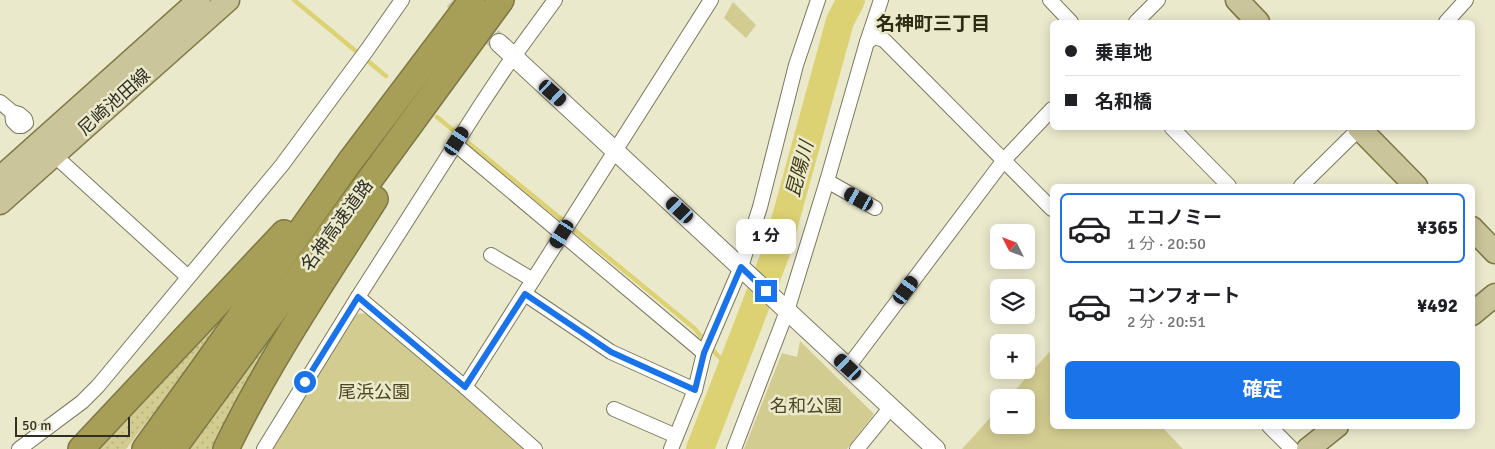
<!DOCTYPE html>
<html lang="ja">
<head>
<meta charset="utf-8">
<style>
  body { margin:0; font-family:Signika,"Noto Sans JP",sans-serif; background:#f6f6f6; color:#202124; height:100vh; display:flex; flex-direction:column; font-size:19px; white-space:nowrap }
  * { box-sizing:border-box; margin:0 }
  p { font-size:16px; color:#757577 }
  .icon { flex:none; width:28px; height:28px; fill:none; stroke:currentColor; stroke-width:2; stroke-linecap:round; stroke-linejoin:round }
  .map { position:relative; flex:1; overflow:hidden }
  .details { position:absolute; left:1050px; top:184px; width:425px; height:245px; display:flex; flex-direction:column; background:#fff; border-radius:8px; box-shadow:0 2px 12px #0003 }
  .details>* { flex:none }
  .guide { position:absolute; left:1050px; top:20px; width:425px; height:110px; border-radius:8px; box-shadow:0 2px 12px #0003; display:grid; align-content:center; height:110px; padding:0 15px; background:#fff }
  .needle { width:32px; rotate:312deg }
  .tools { position:absolute; left:990px; top:224px; display:grid; gap:10px }
  .tools a { display:grid; place-items:center; width:45px; height:45px; border-radius:8px; background:#fff; box-shadow:0 2px 12px #0003; font-size:25px }
  .scale { position:absolute; left:15px; bottom:12px; width:115px; box-sizing:border-box; padding-left:5px; border:2px solid #302f24; border-top:0; font-size:14px; line-height:18px; white-space:nowrap; color:#302f24; -webkit-text-stroke:4px #ebe9cc; paint-order:stroke }
  .end { position:absolute; width:22px; height:22px; margin:-11px; border:6px solid #1a73e8; background:#fff; box-shadow:0 0 0 2px #fff }
  .from { border-radius:50% }
  .bubble { position:absolute; height:35px; border-radius:8px; background:#fff; box-shadow:0 2px 12px #0003; font-size:16px; font-weight:700; line-height:35px; text-align:center }
  .car { position:absolute; width:15px; height:30px; margin:-15px -8px; border-radius:6px; box-shadow:0 0 4px 1px #0007; background:linear-gradient(#222 24%,#8ab4d8 0 40%,#222 0 76%,#8ab4d8 0 86%,#222 0) }
  .guide b { display:flex; align-items:center; gap:18px; height:48px; font-size:19px }
  .guide b+b { border-top:1px solid #e0e0e0 }
  .guide i { width:12px; height:12px; background:#202124 }
  ul { padding:9px 0 0; list-style:none }
  li { display:flex; align-items:center; gap:15px; height:70px; margin:0 10px 8px; padding:0 5px; border:2px solid transparent; border-radius:8px }
  li div { flex:1 }
  li b { display:block; font-size:19px }
  li em { font-style:normal; font-weight:700 }
  li.active { border-color:#1a73e8 }
  li>.icon { width:45px; height:45px; stroke-width:1.5 }
  .cta { display:flex; gap:10px; margin-top:auto; padding:10px 15px }
  .cta a { flex:1; height:58px; border-radius:8px; background:#1a73e8; color:#fff; font-size:20px; font-weight:700; line-height:58px; text-align:center }
  .map>svg:first-child { display:block }
  .grass { fill:url(#grass-dots) }
  .green { fill:#d2cc91 }
  .lines { fill:none; stroke-linecap:round; stroke-linejoin:round }
  .stream { stroke:#dcd274; stroke-width:4.5 }
  .river { stroke:#dcd274; stroke-width:28 }
  .tertiary-tunnel { stroke:#c6c4aa; stroke-width:18; stroke-dasharray:18 9; stroke-linecap:butt }
  .minor-casing { stroke:#7b785e; stroke-width:16 }
  .tertiary-casing { stroke:#7b785e; stroke-width:20 }
  .primary-casing { stroke:#7d7845; stroke-width:25 }
  .motorway-casing { stroke:#7d7845; stroke-width:28 }
  .minor { stroke:#fff; stroke-width:14 }
  .tertiary { stroke:#fff; stroke-width:18 }
  .primary { stroke:#cac59a; stroke-width:22 }
  .motorway { stroke:#a79f57; stroke-width:25 }
  .route { stroke:#1a73e8; stroke-width:6 }
  .labels { text-anchor:middle; dominant-baseline:central; stroke-width:5; stroke-linejoin:round; paint-order:stroke }
  .street-label { font-size:18px; fill:#302f24; stroke:#ebe9cc }
  .park-label { font-size:18px; fill:#4c4720; stroke:#ebe9cc }
  .neighbourhood-label { font-size:19px; font-weight:bold; fill:#2f2c15; stroke:#ebe9cc }
  .water-label { font-size:19px; font-style:italic; fill:#3e3911; stroke:#ebe9cc }
</style>
</head>
<body>
<div class="map">
<svg width="1495" height="449" viewBox="0 0 1495 449">
  <defs>
    <pattern id="grass-dots" width="8" height="8" patternUnits="userSpaceOnUse" patternTransform="scale(1.25)"><rect width="8" height="8" fill="#d2cc91"/><path d="M2 2h.1M6 6h.1" fill="none" stroke="#b5b07d" stroke-width="1.8" stroke-linecap="round"/></pattern>
  </defs>
  <rect width="100%" height="100%" fill="#ebe9cc"/>
  <g class="grass">
    <polygon points="217,312 226,320 126,449 95,449"/>
    <polygon points="264,342 270,343 214,449 189,449"/>
  </g>
  <g class="green">
    <polygon points="733,2 756,25 746,38 724,18"/>
    <polygon points="369,313 524,449 271,449 357,314"/>
    <polygon points="800,341 874,414 847,449 744,449 782,353 797,357"/>
    <polygon points="1052,349 1052,426 1161,426 1183,449 962,449 999,408 999,425 1026,425 1026,398 1009,397"/>
  </g>
  <g class="lines">
    <g class="stream">
      <polyline points="294,0 386,76"/>
      <polyline points="437,117 694,328 718,356 732,367"/>
    </g>
    <polyline class="river" points="700,449 777,250 840,21 851,0"/>
    <polyline class="tertiary-tunnel" points="453,0 499,43"/>
    <defs>
      <g id="minor">
        <polyline points="1050,0 1071,22"/>
        <polyline points="1136,22 1158,0"/>
        <polyline points="1446,22 1466,0"/>
        <polyline points="867,42 875,37 884,40 1052,209"/>
        <polyline points="0,102 12,112 19,114 25,119 26,123 22,126 18,126 13,121 12,112"/>
        <polyline points="1172,128 1229,186"/>
        <polyline points="455,144 704,353"/>
        <polyline points="54,155 188,277"/>
        <polyline points="827,181 875,208"/>
        <polyline points="1301,186 1360,128"/>
        <polyline points="491,255 533,280"/>
        <polyline points="525,294 611,352 695,390"/>
        <polyline points="358,297 465,387 535,449"/>
        <polyline points="848,367 1004,160 1052,109"/>
        <polyline points="465,387 711,0"/>
        <polyline points="614,409 676,436"/>
        <polyline points="1269,426 1292,449"/>
        <polyline points="19,449 82,402 98,386 282,165 367,50 402,0"/>
        <polyline points="264,449 358,297 480,106 506,67 555,0"/>
        <polyline points="671,449 695,390 704,353 741,267 760,207 796,65 818,0"/>
        <polyline points="734,449 787,311 827,181 867,42 881,0"/>
        <polyline points="857,449 891,407"/>
      </g>
      <polyline id="tertiary" points="499,43 936,449"/>
      <g id="primary">
        <polyline points="1237,0 1258,22"/>
        <polyline points="1359,128 1416,186"/>
        <polyline points="0,178 199,0"/>
        <polyline points="0,203 228,0"/>
        <polyline points="1472,228 1495,252"/>
        <polyline points="1472,314 1495,295"/>
        <polyline points="1308,449 1337,426"/>
      </g>
      <g id="motorway">
        <polyline points="81,449 284,233"/>
        <polyline points="145,449 200,373 349,163 472,0"/>
        <polyline points="173,449 501,0"/>
        <path d="M226,449C268,362 323,281 375,199"/>
      </g>
    </defs>
    <use href="#minor" class="minor-casing"/>
    <use href="#tertiary" class="tertiary-casing"/>
    <use href="#primary" class="primary-casing"/>
    <use href="#motorway" class="motorway-casing"/>
    <use href="#minor" class="minor"/>
    <use href="#tertiary" class="tertiary"/>
    <use href="#primary" class="primary"/>
    <use href="#motorway" class="motorway"/>
  </g>
  <g class="lines">
    <polyline class="route" points="305,382 358,297 465,387 525,294 611,352 695,390 704,353 741,267 766,291"/>
  </g>
  <g class="labels">
    <g class="street-label">
      <text transform="translate(114 102) rotate(-42)">尼崎池田線</text>
      <text transform="translate(337 225) rotate(-54)">名神高速道路</text>
    </g>
    <g class="park-label">
      <text x="374" y="392">尾浜公園</text>
      <text x="806" y="406">名和公園</text>
    </g>
    <g class="neighbourhood-label">
      <text x="933" y="24">名神町三丁目</text>
    </g>
    <g class="water-label">
      <text transform="translate(800 169) rotate(-75)">昆陽川</text>
    </g>
  </g>
</svg>
<div class="tools">
<a><svg class="needle" viewBox="-14 -14 28 28"><path d="M0-13l5 13h-10z" fill="#e53935"/><path d="M0 13l5-13h-10z" fill="#757577"/></svg></a>
<a><svg class="icon" aria-label="layers" viewBox="0 0 24 24"><path d="M12 4l9 5-9 5-9-5zM3 14l9 5 9-5"/></svg></a>
<a>+</a>
<a>−</a>
</div>
<div class="scale">50 m</div>
<i class="end from" style="left:305px;top:382px"></i>
<i class="end" style="left:766px;top:291px"></i>
<div class="bubble" style="left:736px;top:219px;width:60px">1 分</div>
<i class="car" style="left:553px;top:93px;rotate:132deg"></i>
<i class="car" style="left:457px;top:141px;rotate:33deg"></i>
<i class="car" style="left:859px;top:199px;rotate:299deg"></i>
<i class="car" style="left:680px;top:210px;rotate:313deg"></i>
<i class="car" style="left:562px;top:234px;rotate:212deg"></i>
<i class="car" style="left:906px;top:290px;rotate:36deg"></i>
<i class="car" style="left:848px;top:367px;rotate:313deg"></i>
<div class="guide">
<b><i class="from"></i>乗車地</b>
<b><i></i>名和橋</b>
</div>
<section class="details">
<ul>
<li class="active"><svg class="icon" aria-label="car" viewBox="0 0 24 24"><path d="M5 17H2v-5l4-1 3-4h7l3 4 3 1v5h-3M9 17h6M6 11h13"/><circle cx="7" cy="17" r="2"/><circle cx="17" cy="17" r="2"/></svg><div><b>エコノミー</b><p>1 分 · 20:50</p></div><em>¥365</em></li>
<li><svg class="icon" aria-label="car" viewBox="0 0 24 24"><path d="M5 17H2v-5l4-1 3-4h7l3 4 3 1v5h-3M9 17h6M6 11h13"/><circle cx="7" cy="17" r="2"/><circle cx="17" cy="17" r="2"/></svg><div><b>コンフォート</b><p>2 分 · 20:51</p></div><em>¥492</em></li>
</ul>
<div class="cta"><a>確定</a></div>
</section>
</div>
</body>
</html>
